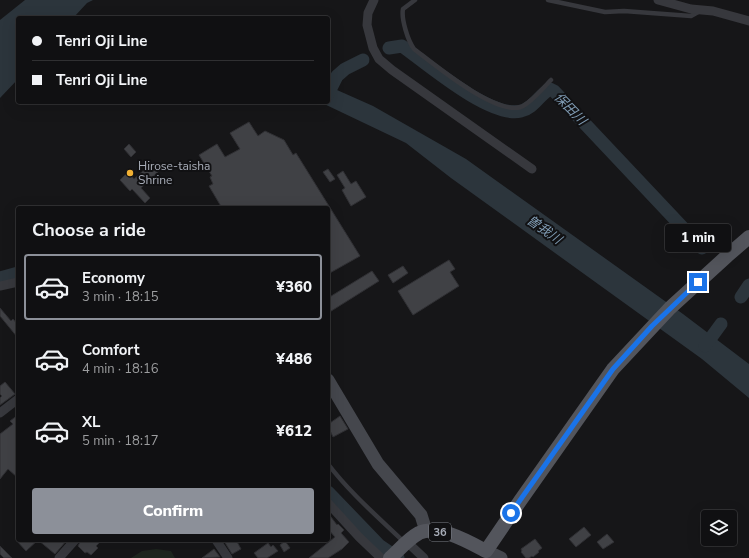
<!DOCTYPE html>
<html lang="en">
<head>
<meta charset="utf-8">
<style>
  body { margin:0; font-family:"Nunito Sans","Noto Sans JP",sans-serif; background:#19191b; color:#f1f3f6; height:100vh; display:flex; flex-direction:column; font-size:15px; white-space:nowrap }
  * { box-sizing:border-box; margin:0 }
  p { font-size:13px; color:#9c9d9f }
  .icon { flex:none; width:22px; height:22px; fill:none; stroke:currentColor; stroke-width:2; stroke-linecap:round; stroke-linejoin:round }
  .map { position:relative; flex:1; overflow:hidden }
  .sheet { position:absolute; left:16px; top:206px; width:314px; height:336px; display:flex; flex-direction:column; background:#101012; border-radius:4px; box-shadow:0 4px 16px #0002,0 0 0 1px #303032 }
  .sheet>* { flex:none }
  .top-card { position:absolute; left:16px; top:16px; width:314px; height:88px; border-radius:4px; box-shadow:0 4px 16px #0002,0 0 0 1px #303032; display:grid; align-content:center; height:88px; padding:0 16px; background:#101012 }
  .buttons { position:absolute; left:701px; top:510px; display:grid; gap:8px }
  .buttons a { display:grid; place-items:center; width:36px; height:36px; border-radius:4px; background:#101012; box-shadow:0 4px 16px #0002,0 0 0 1px #303032; font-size:20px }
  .end { position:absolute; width:18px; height:18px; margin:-9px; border:5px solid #1a73e8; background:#fff; box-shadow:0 0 0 2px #fff }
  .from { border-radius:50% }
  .bubble { position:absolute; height:28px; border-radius:4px; background:#101012; box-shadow:0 4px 16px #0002,0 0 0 1px #303032; font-size:13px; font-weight:800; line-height:28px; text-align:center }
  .top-card b { display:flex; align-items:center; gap:14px; height:38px; font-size:15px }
  .top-card b+b { border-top:1px solid #303032 }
  .top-card i { width:10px; height:10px; background:#f1f3f6 }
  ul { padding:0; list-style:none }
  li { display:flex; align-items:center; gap:12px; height:66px; margin:0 8px 6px; padding:0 8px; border:2px solid transparent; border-radius:4px }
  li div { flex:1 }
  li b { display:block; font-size:15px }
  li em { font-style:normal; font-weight:800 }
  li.active { border-color:#8c9099 }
  li>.icon { width:36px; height:36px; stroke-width:1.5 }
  h2 { padding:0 16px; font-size:18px; line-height:48px }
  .action { display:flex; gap:8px; margin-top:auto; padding:8px 16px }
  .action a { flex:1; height:46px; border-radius:4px; background:#8c9099; color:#fff; font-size:16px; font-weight:800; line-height:46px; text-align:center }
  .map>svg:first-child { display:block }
  .green { fill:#1e261f }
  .water { fill:#2c353c }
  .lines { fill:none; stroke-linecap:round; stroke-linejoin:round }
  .river { stroke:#2c353c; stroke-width:13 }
  .building { fill:#404145; stroke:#303034 }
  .lane { stroke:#37383d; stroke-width:4.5 }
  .street { stroke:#37383d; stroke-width:9 }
  .secondary { stroke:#45474d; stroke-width:13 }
  .primary { stroke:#53555c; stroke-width:14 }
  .route { stroke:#1a73e8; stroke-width:5 }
  .poi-dot { fill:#f2b134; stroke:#111113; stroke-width:1.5 }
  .labels { text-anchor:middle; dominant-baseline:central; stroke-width:4; stroke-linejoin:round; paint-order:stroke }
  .shield { fill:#111113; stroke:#7b7e86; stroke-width:1 }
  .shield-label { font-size:11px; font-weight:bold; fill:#a8adb8 }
  .poi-label { font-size:12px; fill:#a8adb8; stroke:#111113; text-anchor:start }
  .water-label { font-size:13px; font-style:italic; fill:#7f9bb3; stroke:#111113 }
</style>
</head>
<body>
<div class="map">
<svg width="749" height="558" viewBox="0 0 749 558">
  <rect width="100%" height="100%" fill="#161618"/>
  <polygon class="green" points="156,549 171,551 175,558 131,558 142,551"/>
  <g class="water">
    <polygon points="25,0 93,0 87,3 74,17 75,18 18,18 18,79 0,98 0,20"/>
    <polygon points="328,86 373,106 466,159 683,314 749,364 749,398 702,359 451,178 406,143 320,102 328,102"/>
  </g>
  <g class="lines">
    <g class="river">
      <path d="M389,48L402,46C427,64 491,119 521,111C534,108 539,95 550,89L554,91L702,248"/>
      <polyline points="328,94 337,76 345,69 363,60"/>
      <polyline points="0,278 18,273"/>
      <polyline points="741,297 749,285"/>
      <polyline points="705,346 721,324"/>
      <polyline points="328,492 379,545 398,558"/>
    </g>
  </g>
  <g class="building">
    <polygon points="249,122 258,136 265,131 284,140 293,155 296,153 360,256 328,274 328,208 222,208 209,186 213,184 210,177 212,176 199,155 217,144 225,157 240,149 230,133"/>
    <polygon points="129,144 136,152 131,157 124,149"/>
    <polygon points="153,162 160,170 141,188 150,198 145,203 132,189 130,191 120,180 128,172 134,179"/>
    <polygon points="328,169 335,179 330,182 323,172"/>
    <polygon points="343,171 351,184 356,181 366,197 351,206 342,190 345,188 337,175"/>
    <polygon points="449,260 455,269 450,272 459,286 413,315 398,291"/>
    <polygon points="403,266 408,273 393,283 388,275"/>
    <polygon points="372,271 379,281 328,313 328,298"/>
    <polygon points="0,308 11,321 13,319 18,325 18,338 0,316"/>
    <polygon points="5,382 15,394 0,405 0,398 2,396 0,394 0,386"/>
    <polygon points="18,415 18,478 8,469 0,479 0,434 13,424 10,421"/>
    <polygon points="340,416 348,429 333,437 328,426 331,424 330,423"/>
    <polygon points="328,513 337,525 338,524 344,530 341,533 349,542 342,549 328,558 309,558 335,537 328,529"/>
    <polygon points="584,527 591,535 576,547 569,539"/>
    <polygon points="607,534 614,542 603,549 597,542"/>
    <polygon points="535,539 542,548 538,551 539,552 533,557 532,556 529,558 526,558 521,552 522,551 521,549"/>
    <polygon points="16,540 67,540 55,554 38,540 26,551"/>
    <polygon points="81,540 102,540 96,546 98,548 91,555 87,552 85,553 78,546"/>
    <polygon points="226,540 236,540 241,549 232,554 224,541"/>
    <polygon points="285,541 290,548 284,552 280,545"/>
    <polygon points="268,543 271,547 273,545 278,551 267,558 258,558 254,553"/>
    <polygon points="0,546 12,558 4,558 0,554"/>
    <polygon points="214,549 220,557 202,558"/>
  </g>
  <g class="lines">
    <g class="lane">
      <path d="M415,0L403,9C401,19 408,41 414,49C435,65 495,115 521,107C531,103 543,88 551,80"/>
      <polyline points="548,0 605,12 624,11 691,16 700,11"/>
      <path d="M328,464C350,493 378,517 404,542"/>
    </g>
    <g class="street">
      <polyline points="374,0 368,13 367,25 373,48 379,59 392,70 532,169"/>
      <polyline points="658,0 691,9 713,11 749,21"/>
      <polyline points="0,286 18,282"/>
      <polyline points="0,413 18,399"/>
      <polyline points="328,503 359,537 381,558"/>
      <polyline points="216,540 228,558"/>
      <polyline points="407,542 424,558"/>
      <polyline points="59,558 75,540"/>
    </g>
    <g class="secondary">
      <polyline points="328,380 378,464 421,515 426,531"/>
      <polyline points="486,551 501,558"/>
    </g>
    <path class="primary" d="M390,558C399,550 408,539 419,533C438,524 469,542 486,551L520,501L613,369L670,308L727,256L749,237"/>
  </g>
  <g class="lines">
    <polyline class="route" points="511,513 613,369 652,326 698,282"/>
  </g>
  <circle class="poi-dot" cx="130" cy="173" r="4"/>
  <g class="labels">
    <rect class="shield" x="429" y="523" width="22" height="18" rx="3"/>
    <g class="shield-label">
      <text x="440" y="532">36</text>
    </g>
    <g class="poi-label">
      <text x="138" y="166">Hirose-taisha<tspan x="138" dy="14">Shrine</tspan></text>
    </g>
    <g class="water-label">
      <text transform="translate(570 109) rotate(45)">保田川</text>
      <text transform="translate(544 230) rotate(35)">曽我川</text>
    </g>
  </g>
</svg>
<div class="buttons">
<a><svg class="icon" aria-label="layers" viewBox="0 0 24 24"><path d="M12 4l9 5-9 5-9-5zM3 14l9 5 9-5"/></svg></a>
</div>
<i class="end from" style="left:511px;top:513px"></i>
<i class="end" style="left:698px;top:282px"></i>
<div class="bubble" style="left:665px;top:224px;width:66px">1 min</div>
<div class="top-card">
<b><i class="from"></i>Tenri Oji Line</b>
<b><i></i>Tenri Oji Line</b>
</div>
<section class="sheet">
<h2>Choose a ride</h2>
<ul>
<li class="active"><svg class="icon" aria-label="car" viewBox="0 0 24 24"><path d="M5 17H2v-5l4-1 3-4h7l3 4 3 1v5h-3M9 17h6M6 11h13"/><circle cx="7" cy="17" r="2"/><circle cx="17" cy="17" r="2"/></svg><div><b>Economy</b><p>3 min · 18:15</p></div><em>¥360</em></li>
<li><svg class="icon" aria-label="car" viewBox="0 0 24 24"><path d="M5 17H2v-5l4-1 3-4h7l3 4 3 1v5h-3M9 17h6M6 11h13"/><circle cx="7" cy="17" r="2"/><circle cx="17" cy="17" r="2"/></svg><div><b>Comfort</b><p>4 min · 18:16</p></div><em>¥486</em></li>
<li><svg class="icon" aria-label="car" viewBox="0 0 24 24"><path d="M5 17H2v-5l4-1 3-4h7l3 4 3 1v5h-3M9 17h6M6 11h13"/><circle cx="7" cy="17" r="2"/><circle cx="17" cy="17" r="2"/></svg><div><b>XL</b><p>5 min · 18:17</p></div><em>¥612</em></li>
</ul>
<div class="action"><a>Confirm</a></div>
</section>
</div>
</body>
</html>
